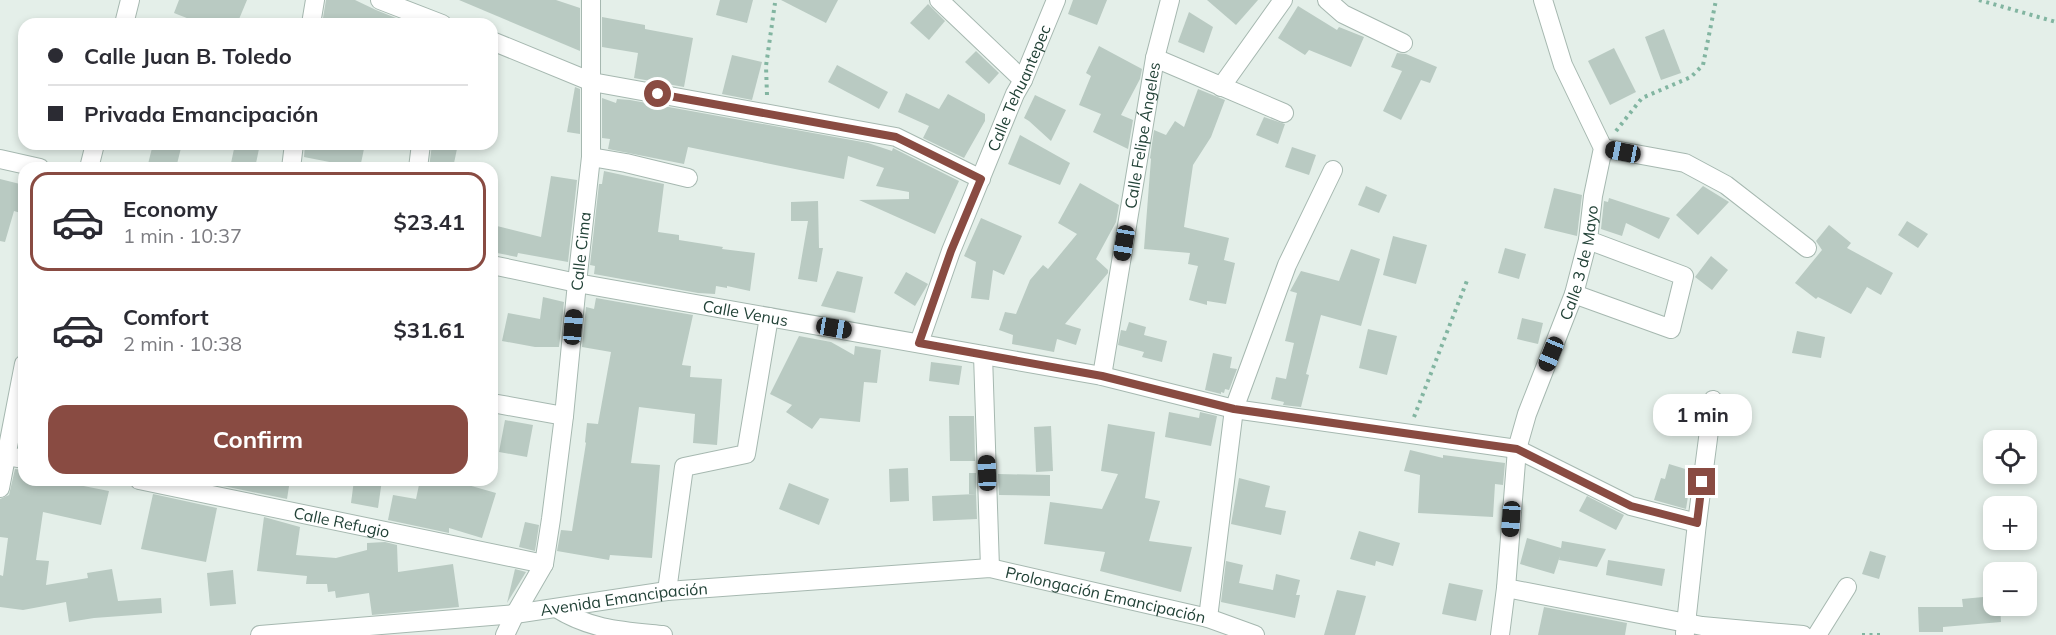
<!DOCTYPE html>
<html lang="en">
<head>
<meta charset="utf-8">
<style>
  body { margin:0; font-family:Mulish,sans-serif; background:#f2f2f3; color:#2b2b33; height:100vh; display:flex; flex-direction:column; font-size:22px; white-space:nowrap }
  * { box-sizing:border-box; margin:0 }
  p { font-size:20px; color:#7c7c81 }
  .icon { flex:none; width:33px; height:33px; fill:none; stroke:currentColor; stroke-width:2; stroke-linecap:round; stroke-linejoin:round }
  .map { position:relative; flex:1; overflow:hidden }
  .side { position:absolute; left:18px; top:162px; width:480px; height:324px; display:flex; flex-direction:column; background:#fff; border-radius:18px; box-shadow:0 3px 9px #0003 }
  .side>* { flex:none }
  .guide { position:absolute; left:18px; top:18px; width:480px; height:132px; border-radius:18px; box-shadow:0 3px 9px #0003; display:grid; align-content:center; height:132px; padding:0 30px; background:#fff }
  .controls { position:absolute; left:1983px; top:430px; display:grid; gap:12px }
  .controls a { display:grid; place-items:center; width:54px; height:54px; border-radius:12px; background:#fff; box-shadow:0 3px 9px #0003; font-size:30px }
  .end { position:absolute; width:27px; height:27px; margin:-14px; border:8px solid #894b42; background:#fff; box-shadow:0 0 0 3px #fff }
  .from { border-radius:50% }
  .bubble { position:absolute; height:42px; border-radius:18px; background:#fff; box-shadow:0 3px 9px #0003; font-size:20px; font-weight:700; line-height:42px; text-align:center }
  .car { position:absolute; width:18px; height:36px; margin:-18px -9px; border-radius:8px; box-shadow:0 0 4px 2px #0007; background:linear-gradient(#222 24%,#8ab4d8 0 40%,#222 0 76%,#8ab4d8 0 86%,#222 0) }
  .guide b { display:flex; align-items:center; gap:21px; height:57px; font-size:22px }
  .guide b+b { border-top:2px solid #e1e1e2 }
  .guide i { width:15px; height:15px; background:#2b2b33 }
  ul { padding:10px 0 0; list-style:none }
  li { display:flex; align-items:center; gap:18px; height:99px; margin:0 12px 9px; padding:0 18px; border:3px solid transparent; border-radius:18px }
  li div { flex:1 }
  li b { display:block; font-size:22px }
  li em { font-style:normal; font-weight:700 }
  li.on { border-color:#894b42 }
  li>.icon { width:54px; height:54px; stroke-width:1.5 }
  .button { display:flex; gap:12px; margin-top:auto; padding:12px 30px }
  .button a { flex:1; height:69px; border-radius:18px; background:#894b42; color:#fff; font-size:24px; font-weight:700; line-height:69px; text-align:center }
  .map>svg:first-child { display:block }
  .building { fill:#b9cac2 }
  .lines { fill:none; stroke-linecap:round; stroke-linejoin:round }
  .minor-casing { stroke:#a6b8b0; stroke-width:20 }
  .path { stroke:#82b5a1; stroke-width:4; stroke-dasharray:3 4.5; stroke-linecap:butt }
  .minor { stroke:#fff; stroke-width:18 }
  .route { stroke:#894b42; stroke-width:8 }
  .labels { text-anchor:middle; dominant-baseline:central; stroke-width:5; stroke-linejoin:round; paint-order:stroke }
  .street-label { font-size:16px; fill:#224237; stroke:#f5faf7 }
</style>
</head>
<body>
<div class="map">
<svg width="2056" height="635" viewBox="0 0 2056 635">
  <rect width="100%" height="100%" fill="#e4efe9"/>
  <g class="building">
    <polygon points="179,0 247,0 237,24 202,24 174,13"/>
    <polygon points="326,0 355,0 376,10 411,24 322,24"/>
    <polygon points="459,0 556,0 580,8 580,51"/>
    <polygon points="720,0 753,0 747,23 716,15"/>
    <polygon points="781,0 838,0 826,23"/>
    <polygon points="1073,0 1107,0 1097,25 1068,14"/>
    <polygon points="1207,0 1258,0 1236,25"/>
    <polygon points="928,4 945,21 929,40 910,23"/>
    <polygon points="1298,6 1337,30 1339,27 1364,37 1351,67 1309,50 1305,55 1278,38"/>
    <polygon points="1189,12 1213,27 1204,53 1178,42"/>
    <polygon points="602,17 645,25 645,29 693,38 684,87 634,78 638,53 602,47"/>
    <polygon points="1664,29 1681,73 1661,80 1645,37"/>
    <polygon points="1099,46 1142,69 1140,79 1121,115 1133,120 1128,149 1093,132 1101,114 1079,105 1091,76 1086,73"/>
    <polygon points="1614,48 1636,92 1610,105 1588,61"/>
    <polygon points="976,51 999,73 989,84 965,62"/>
    <polygon points="1397,53 1406,54 1437,67 1430,83 1421,80 1401,120 1383,111 1402,71 1391,67"/>
    <polygon points="732,55 762,62 752,100 722,94"/>
    <polygon points="837,65 888,92 879,109 828,82"/>
    <polygon points="575,87 580,89 580,134 567,132"/>
    <polygon points="1198,89 1225,100 1211,137 1193,165 1184,227 1229,238 1224,260 1235,263 1226,304 1207,301 1207,305 1189,300 1198,266 1188,264 1190,253 1144,249 1151,159 1150,158 1154,130 1166,135 1175,121 1184,127"/>
    <polygon points="906,93 939,109 948,94 985,114 985,121 964,158 923,138 929,126 898,112"/>
    <polygon points="1035,95 1066,110 1051,141 1029,121 1024,118"/>
    <polygon points="602,98 616,103 617,99 630,100 868,143 892,151 893,148 959,181 935,234 859,200 909,199 909,192 876,186 884,168 848,156 844,179 688,147 684,164 608,149 610,139 602,138"/>
    <polygon points="1264,117 1285,124 1278,144 1256,135"/>
    <polygon points="1020,135 1070,163 1060,185 1008,164"/>
    <polygon points="153,144 182,144 176,168 147,168"/>
    <polygon points="235,144 260,144 255,168 230,168"/>
    <polygon points="305,144 365,144 360,168 304,157"/>
    <polygon points="432,144 458,144 453,168 429,168"/>
    <polygon points="1292,147 1316,155 1309,175 1285,167"/>
    <polygon points="604,171 664,184 658,232 679,235 679,240 723,247 722,249 755,253 750,291 727,286 727,288 716,286 715,294 698,293 594,274 595,266 590,265 599,184 602,184"/>
    <polygon points="551,176 577,180 568,262 518,253 517,257 492,252 497,226 541,237"/>
    <polygon points="0,179 24,185 24,214 14,211 5,242 0,241"/>
    <polygon points="1080,183 1119,205 1116,222 1096,259 1108,270 1108,273 1065,324 1081,329 1076,345 1057,339 1054,352 1012,344 1013,335 999,330 1005,312 1016,314 1030,280 1043,265 1048,269 1077,234 1058,223"/>
    <polygon points="1366,186 1387,195 1379,213 1358,205"/>
    <polygon points="1703,186 1729,202 1698,235 1676,215"/>
    <polygon points="1554,188 1582,195 1577,236 1544,228"/>
    <polygon points="1609,198 1670,218 1659,239 1626,223 1622,236 1601,229 1604,201 1608,202"/>
    <polygon points="818,201 819,248 823,248 817,282 798,279 808,221 791,221 791,202"/>
    <polygon points="981,218 1022,236 1004,275 993,270 989,300 971,298 976,262 964,256"/>
    <polygon points="1907,221 1928,234 1918,248 1898,235"/>
    <polygon points="1829,225 1851,243 1847,248 1893,273 1881,295 1867,287 1851,314 1818,297 1816,299 1795,283 1822,250 1816,241"/>
    <polygon points="1393,236 1427,245 1416,284 1383,275"/>
    <polygon points="1505,248 1526,254 1519,279 1498,273"/>
    <polygon points="1351,249 1380,259 1361,326 1321,315 1306,374 1309,375 1301,407 1283,405 1284,402 1271,399 1276,377 1286,379 1294,343 1285,341 1297,293 1290,291 1301,271 1339,281"/>
    <polygon points="1711,256 1728,270 1712,290 1695,277"/>
    <polygon points="837,271 863,277 855,313 821,306"/>
    <polygon points="906,272 928,284 915,306 894,293"/>
    <polygon points="543,297 564,302 559,347 535,347 502,341 508,313 540,319"/>
    <polygon points="596,298 693,315 682,365 691,366 690,377 722,379 717,445 693,443 695,414 639,407 631,463 660,465 652,558 610,555 609,560 557,551 561,530 572,531 586,443 585,442 587,423 598,424 611,352 582,347 586,307 594,309"/>
    <polygon points="1522,318 1543,323 1538,344 1517,339"/>
    <polygon points="1129,322 1146,327 1144,335 1167,341 1162,362 1142,357 1144,352 1118,345 1121,330 1126,331"/>
    <polygon points="1368,329 1397,336 1387,375 1359,368"/>
    <polygon points="1797,331 1825,337 1821,358 1792,353"/>
    <polygon points="799,336 831,342 854,355 855,346 881,350 877,383 864,382 860,422 820,418 812,429 786,412 792,405 770,394"/>
    <polygon points="1213,353 1232,357 1230,368 1237,369 1229,390 1225,389 1224,393 1221,392 1221,394 1205,390"/>
    <polygon points="931,362 962,366 959,385 929,381"/>
    <polygon points="1169,412 1199,418 1200,412 1217,416 1211,446 1165,437"/>
    <polygon points="949,416 974,416 975,461 950,461"/>
    <polygon points="505,420 533,425 527,457 499,452"/>
    <polygon points="1108,424 1155,432 1145,498 1160,501 1149,541 1192,547 1181,592 1100,571 1105,552 1044,544 1050,502 1102,509 1118,474 1101,471"/>
    <polygon points="1051,426 1053,471 1036,472 1034,427"/>
    <polygon points="1410,450 1443,458 1443,455 1505,463 1503,485 1495,484 1493,517 1418,513 1420,475 1404,471"/>
    <polygon points="1669,464 1692,471 1686,509 1654,500 1661,478 1665,479"/>
    <polygon points="908,468 909,501 890,502 889,469"/>
    <polygon points="15,469 24,470 24,480 53,480 109,491 101,525 43,512 36,560 49,561 46,585 88,578 87,573 112,569 118,601 161,598 162,613 94,618 69,622 66,602 23,610 0,607 0,575 3,576 8,538 0,537 0,499 9,495"/>
    <rect x="969" y="473" width="7" height="21"/>
    <polygon points="998,474 1050,475 1050,496 999,495"/>
    <polygon points="1239,478 1270,486 1265,507 1286,511 1281,535 1231,524"/>
    <polygon points="194,480 290,480 287,499"/>
    <polygon points="354,480 382,480 378,508 351,503"/>
    <polygon points="420,480 462,480 461,483 496,493 482,538 449,528 449,533 388,520 393,495 416,499"/>
    <polygon points="789,483 829,499 819,525 779,509"/>
    <polygon points="153,494 217,508 206,562 141,549"/>
    <polygon points="976,494 977,519 933,521 932,496"/>
    <polygon points="1587,496 1624,515 1616,530 1579,511"/>
    <polygon points="264,517 300,527 296,555 336,558 367,550 367,543 385,542 397,545 398,572 453,564 459,607 372,615 369,593 336,598 335,591 328,592 327,584 306,584 307,576 257,571"/>
    <polygon points="525,522 539,525 535,551 519,547"/>
    <polygon points="1359,531 1400,543 1393,566 1376,561 1375,566 1350,559"/>
    <polygon points="1527,538 1561,548 1562,541 1606,549 1597,567 1559,560 1560,556 1554,574 1520,564"/>
    <polygon points="1870,551 1886,556 1879,579 1862,574"/>
    <polygon points="1608,560 1665,569 1662,586 1606,575"/>
    <polygon points="1226,561 1243,565 1239,583 1273,590 1276,574 1300,580 1296,595 1300,595 1295,618 1221,602"/>
    <polygon points="515,569 526,572 507,603"/>
    <polygon points="233,570 236,604 210,606 207,573"/>
    <polygon points="1449,583 1483,590 1476,621 1442,614"/>
    <polygon points="1337,590 1366,596 1355,635 1324,635"/>
    <polygon points="1994,596 1994,606 2000,606 2001,622 1943,627 1943,632 1919,632 1918,607 1963,607 1962,599"/>
    <polygon points="1544,607 1627,623 1625,635 1538,635"/>
  </g>
  <g class="lines">
    <defs>
      <g id="minor">
        <polyline points="380,0 442,24"/>
        <polyline points="939,0 1023,80"/>
        <polyline points="1327,0 1343,14 1403,43"/>
        <polyline points="124,24 130,0"/>
        <polyline points="311,24 315,0"/>
        <polyline points="492,41 592,82 896,137 981,179"/>
        <polyline points="1155,58 1284,113"/>
        <polyline points="1221,87 1283,0"/>
        <polyline points="1603,148 1685,163 1726,185 1807,248"/>
        <polyline points="591,157 626,163 688,178"/>
        <polyline points="0,159 40,168"/>
        <polyline points="89,168 95,144"/>
        <polyline points="291,168 294,144"/>
        <polyline points="418,168 421,144"/>
        <path id="s1" d="M492,265L577,283L1102,376L1234,409L1517,449L1631,506L1697,523"/>
        <polyline points="1574,294 1671,329 1684,276 1588,240"/>
        <path id="s2" d="M919,343L951,251L1015,94L1023,80L1056,0"/>
        <polyline points="983,355 990,568"/>
        <path id="s3" d="M1102,376L1155,58L1170,0"/>
        <polyline points="492,403 564,416"/>
        <polyline points="0,455 24,459"/>
        <path id="s4" d="M139,480L544,564"/>
        <polyline points="0,488 24,364"/>
        <polyline points="1506,588 1702,626 1803,635"/>
        <polyline points="667,591 684,467 746,454 769,317"/>
        <path d="M556,608C591,630 623,631 663,635"/>
        <polyline points="1208,618 1234,409 1287,265 1333,170"/>
        <polyline points="1685,633 1697,523 1713,400"/>
        <path id="s5" d="M260,635L515,614L667,591L990,568L1208,618L1255,635"/>
        <path id="s6" d="M505,635L515,614L544,564L551,519L564,416L577,283L591,157V0"/>
        <path id="s7" d="M1500,635L1506,588L1517,449L1527,414L1574,294L1588,240L1593,196L1603,148L1563,65L1543,0"/>
        <polyline points="1817,635 1847,587"/>
      </g>
    </defs>
    <use href="#minor" class="minor-casing"/>
    <g class="path">
      <polyline points="1979,0 2056,22"/>
      <polyline points="767,95 766,66 775,3"/>
      <polyline points="1616,131 1642,98 1691,77 1703,65 1716,0"/>
      <polyline points="1414,417 1468,278"/>
      <polyline points="1862,635 1883,635"/>
    </g>
    <use href="#minor" class="minor"/>
  </g>
  <g class="lines">
    <polyline class="route" points="658,94 896,137 981,179 951,251 919,343 1102,376 1234,409 1517,449 1631,506 1697,523 1702,482"/>
  </g>
  <g class="labels">
    <g class="street-label">
      <text stroke="none"><textPath href="#s2" startOffset="274">Calle Tehuantepec</textPath></text>
      <text stroke="none"><textPath href="#s3" startOffset="244">Calle Felipe Ángeles</textPath></text>
      <text stroke="none"><textPath href="#s6" startOffset="396">Calle Cima</textPath></text>
      <text stroke="none"><textPath href="#s7" startOffset="384">Calle 3 de Mayo</textPath></text>
      <text stroke="none"><textPath href="#s1" startOffset="258">Calle Venus</textPath></text>
      <text stroke="none"><textPath href="#s4" startOffset="207">Calle Refugio</textPath></text>
      <text stroke="none"><textPath href="#s5" startOffset="852">Prolongación Emancipación</textPath></text>
      <text stroke="none"><textPath href="#s5" startOffset="366">Avenida Emancipación</textPath></text>
    </g>
  </g>
</svg>
<div class="controls">
<a><svg class="icon" aria-label="locate" viewBox="0 0 24 24"><circle cx="12" cy="12" r="6"/><path d="M12 2v4M12 18v4M2 12h4M18 12h4"/></svg></a>
<a>+</a>
<a>−</a>
</div>
<i class="end from" style="left:658px;top:94px"></i>
<i class="end" style="left:1702px;top:482px"></i>
<div class="bubble" style="left:1653px;top:394px;width:99px">1 min</div>
<i class="car" style="left:1623px;top:152px;rotate:281deg"></i>
<i class="car" style="left:1124px;top:243px;rotate:189deg"></i>
<i class="car" style="left:573px;top:327px;rotate:5deg"></i>
<i class="car" style="left:834px;top:328px;rotate:100deg"></i>
<i class="car" style="left:1551px;top:354px;rotate:202deg"></i>
<i class="car" style="left:987px;top:473px;rotate:358deg"></i>
<i class="car" style="left:1511px;top:519px;rotate:184deg"></i>
<div class="guide">
<b><i class="from"></i>Calle Juan B. Toledo</b>
<b><i></i>Privada Emancipación</b>
</div>
<section class="side">
<ul>
<li class="on"><svg class="icon" aria-label="car" viewBox="0 0 24 24"><path d="M5 17H2v-5l4-1 3-4h7l3 4 3 1v5h-3M9 17h6M6 11h13"/><circle cx="7" cy="17" r="2"/><circle cx="17" cy="17" r="2"/></svg><div><b>Economy</b><p>1 min · 10:37</p></div><em>$23.41</em></li>
<li><svg class="icon" aria-label="car" viewBox="0 0 24 24"><path d="M5 17H2v-5l4-1 3-4h7l3 4 3 1v5h-3M9 17h6M6 11h13"/><circle cx="7" cy="17" r="2"/><circle cx="17" cy="17" r="2"/></svg><div><b>Comfort</b><p>2 min · 10:38</p></div><em>$31.61</em></li>
</ul>
<div class="button"><a>Confirm</a></div>
</section>
</div>
</body>
</html>
